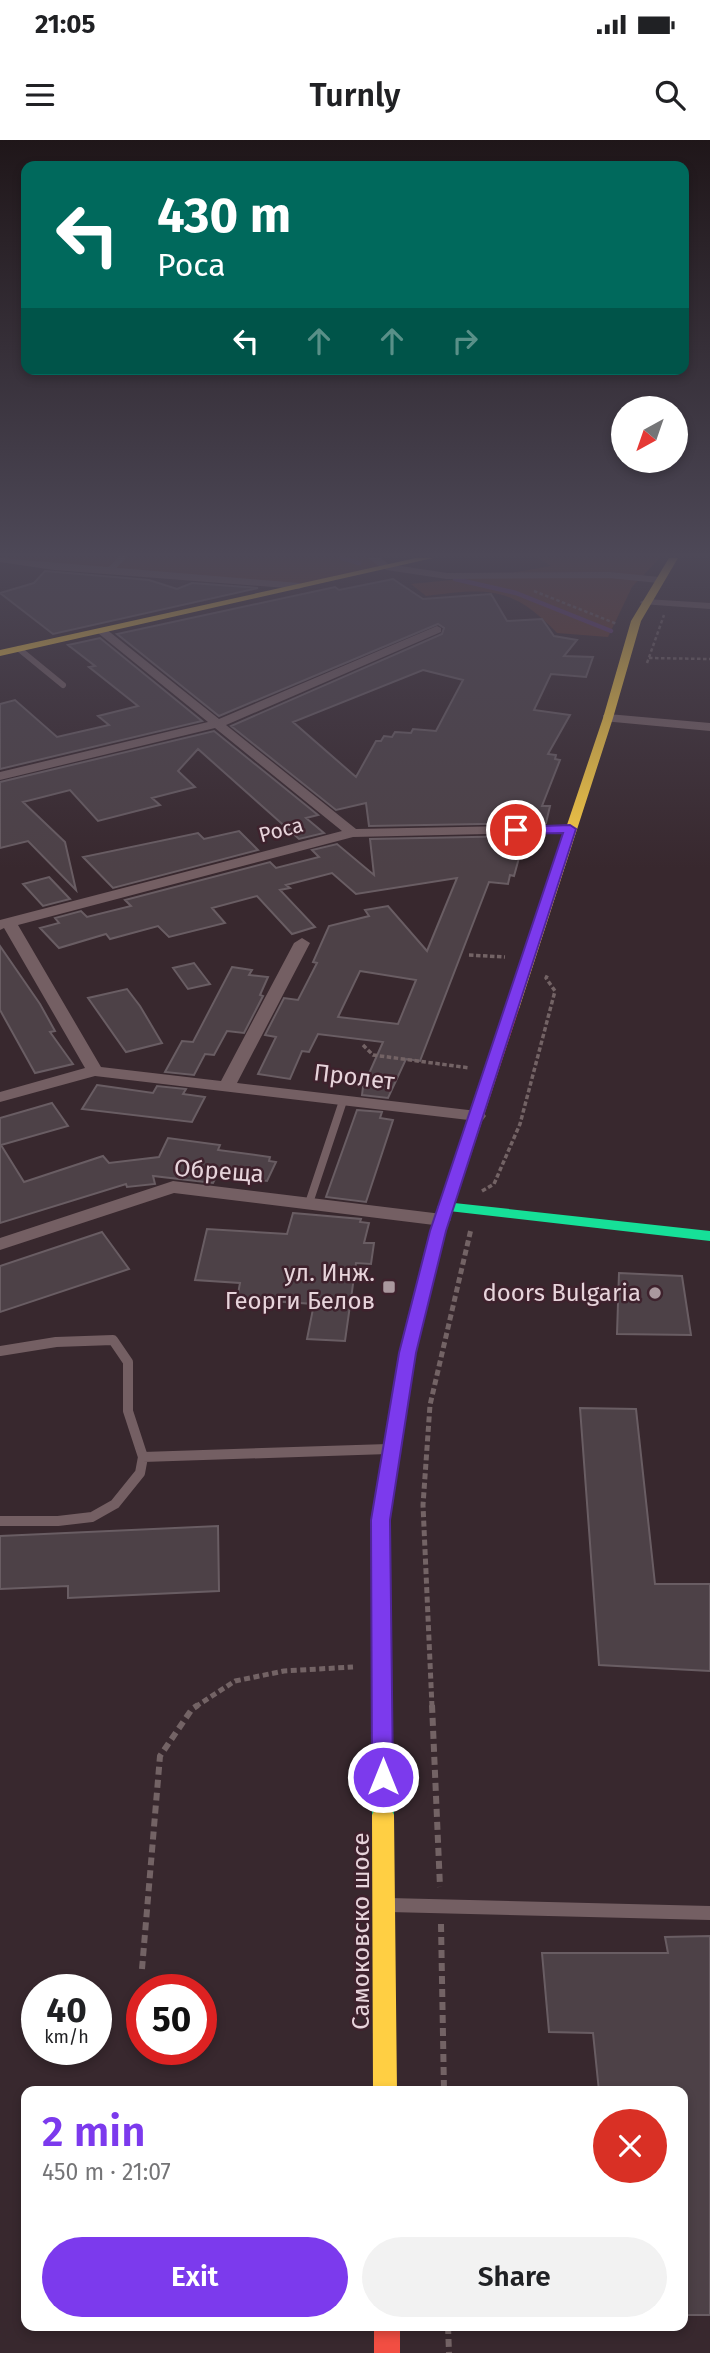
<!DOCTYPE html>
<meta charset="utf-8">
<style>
body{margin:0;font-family:"Fira Sans",sans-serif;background:#f2f2f2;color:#202124;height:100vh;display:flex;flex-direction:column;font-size:26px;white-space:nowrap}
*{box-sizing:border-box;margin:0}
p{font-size:23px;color:#757577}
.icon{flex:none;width:38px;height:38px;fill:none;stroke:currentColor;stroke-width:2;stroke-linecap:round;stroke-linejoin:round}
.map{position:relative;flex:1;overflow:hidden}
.sheet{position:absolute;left:21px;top:1946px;width:667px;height:245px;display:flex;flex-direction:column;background:#fff;border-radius:14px;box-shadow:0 4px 10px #0003}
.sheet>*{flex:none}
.guide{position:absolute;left:21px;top:21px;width:668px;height:214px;border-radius:14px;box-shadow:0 4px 10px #0003;background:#00695c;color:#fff;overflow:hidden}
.needle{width:46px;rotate:220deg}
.fabs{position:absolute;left:611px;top:256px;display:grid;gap:14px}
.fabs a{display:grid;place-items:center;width:77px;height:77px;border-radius:50%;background:#fff;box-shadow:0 4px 10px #0003;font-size:35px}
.speed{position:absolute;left:21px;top:1834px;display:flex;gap:14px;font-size:35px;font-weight:700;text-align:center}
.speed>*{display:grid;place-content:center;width:91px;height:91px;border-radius:50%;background:#fff;box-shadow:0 4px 10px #0003;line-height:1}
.speed small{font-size:18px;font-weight:400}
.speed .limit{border:10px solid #d22;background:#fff;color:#111}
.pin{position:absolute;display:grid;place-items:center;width:60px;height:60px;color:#fff;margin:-30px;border:4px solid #fff;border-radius:50%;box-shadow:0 2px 7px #0007}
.me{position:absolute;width:77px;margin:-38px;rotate:0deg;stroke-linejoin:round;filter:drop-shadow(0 0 5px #0008)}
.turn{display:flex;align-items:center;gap:24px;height:147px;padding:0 21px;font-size:32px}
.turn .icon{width:91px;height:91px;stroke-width:2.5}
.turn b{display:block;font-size:49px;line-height:60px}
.lanes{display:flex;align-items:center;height:66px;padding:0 21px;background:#0003;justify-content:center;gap:35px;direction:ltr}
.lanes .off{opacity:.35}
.round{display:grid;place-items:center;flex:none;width:74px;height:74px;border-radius:37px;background:#f2f2f2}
.head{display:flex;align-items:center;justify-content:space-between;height:119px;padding:0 21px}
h1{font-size:42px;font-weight:600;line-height:52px;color:#7c3aed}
.primary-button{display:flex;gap:14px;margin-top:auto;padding:14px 21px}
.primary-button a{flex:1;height:80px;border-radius:42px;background:#7c3aed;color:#fff;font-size:28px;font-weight:600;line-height:80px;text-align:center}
.primary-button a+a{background:#f2f2f2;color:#202124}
.status{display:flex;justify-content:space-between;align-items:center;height:49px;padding:0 35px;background:#fff;direction:ltr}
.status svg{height:19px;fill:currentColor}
header{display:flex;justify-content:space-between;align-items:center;height:91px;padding:0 21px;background:#fff;font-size:32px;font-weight:600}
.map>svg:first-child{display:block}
.green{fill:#66372b}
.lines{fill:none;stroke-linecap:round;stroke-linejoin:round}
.stream{stroke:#633779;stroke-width:4.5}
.building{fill:#4d4147;stroke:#695d63;stroke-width:2;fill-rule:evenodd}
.path-far3{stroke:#736365;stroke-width:2.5;stroke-dasharray:3.5 2.5;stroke-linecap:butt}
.path-far2{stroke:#736365;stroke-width:3.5;stroke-dasharray:4.5 2.5;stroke-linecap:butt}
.path-far1{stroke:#736365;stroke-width:5;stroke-dasharray:6 3.5;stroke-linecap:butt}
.path{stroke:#736365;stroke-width:6;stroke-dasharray:8 5;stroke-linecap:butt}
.lane-far3{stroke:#745f63;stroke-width:6}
.lane-far2{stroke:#745f63;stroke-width:8}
.lane-far1{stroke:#745f63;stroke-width:10}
.lane{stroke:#745f63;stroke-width:14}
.street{fill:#745f63;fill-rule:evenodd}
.fast{fill:#16e098;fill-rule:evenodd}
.slow{fill:#ffcf43;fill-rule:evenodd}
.jam{fill:#f24e42;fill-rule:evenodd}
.route{fill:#7c3aed;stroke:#51269a;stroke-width:2}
.poi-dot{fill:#aa989e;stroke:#3e222d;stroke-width:2.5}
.labels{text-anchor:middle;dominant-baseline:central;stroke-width:5;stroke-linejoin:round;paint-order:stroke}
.far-street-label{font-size:21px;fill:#e7d4db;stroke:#3e222d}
.street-label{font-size:24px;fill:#e7d4db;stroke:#3e222d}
.poi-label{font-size:24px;fill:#e7d4db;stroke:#3e222d;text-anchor:end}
</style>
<div class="status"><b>21:05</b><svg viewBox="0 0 49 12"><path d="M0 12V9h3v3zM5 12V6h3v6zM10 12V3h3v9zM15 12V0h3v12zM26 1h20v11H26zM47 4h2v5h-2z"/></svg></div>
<header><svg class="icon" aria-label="menu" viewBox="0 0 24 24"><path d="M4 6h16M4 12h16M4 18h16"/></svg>Turnly<svg class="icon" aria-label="search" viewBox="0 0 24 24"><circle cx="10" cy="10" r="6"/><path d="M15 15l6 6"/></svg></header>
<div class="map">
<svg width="710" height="2213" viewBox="0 0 710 2213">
<rect width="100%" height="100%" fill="#38282e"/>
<!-- green -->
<path class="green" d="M0 418H373L387 427 299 446Z
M538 418H660L632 447 608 497 557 493C512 446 488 448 426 456L411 444 500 435 551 426Z"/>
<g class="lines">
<!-- stream -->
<path class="stream" d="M342 418 359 423
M455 439 516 453 611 491"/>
</g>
<!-- building -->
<path class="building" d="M45 431 149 440 177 449 192 443 258 448 53 494 0 453 34 443Z
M393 439 423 459 491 454 507 481 542 479 554 496 577 500 564 516 593 517 586 537 551 534 534 570 570 575 548 614 556 615 555 619 560 620 542 666H550L546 683 369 686 366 663 336 670 231 586 442 494 444 488 438 484 219 576 117 494 335 447 339 450ZM423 530 463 540 436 591 413 589 411 593 395 592 392 597 384 596 381 601H376L356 637 293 582Z
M100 498 202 581 0 629V564L15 560 57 597 109 585 98 576 138 566 89 527 95 526 68 505Z
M214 591 318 675 306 678 324 693 299 699 198 609 178 631 195 647 152 658 160 665 98 681 70 650 23 662 65 702 76 750 28 701 0 708V642Z
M239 691 258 710 113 748 83 717 198 693 204 699Z
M525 696 514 736 510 735 508 744 489 742 420 921 406 919 388 958 362 955 363 947 383 902 318 894 309 912 302 911 290 939 258 934 276 897 265 895 284 858 298 860 317 823 313 822 329 786 369 776 365 770 388 766 427 811 457 738 356 754 332 733 286 745 290 748 280 750 315 787 292 794 257 756 212 768 225 783 169 797 158 786 110 799 106 794 59 808 40 788 59 783 55 778 81 771 87 777 131 766 125 760 270 722 276 728 319 717 312 710 337 704 374 735 370 699ZM360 831 416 840 398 884 338 877Z
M49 737 70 759 43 766 23 744Z
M0 806 40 864 55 891 50 892 73 924 35 933 0 870Z
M194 823 210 844 188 849 173 828Z
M232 827 252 830 249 835 268 837 260 855 263 856 244 893 227 891 214 915 205 914 194 935 165 932 182 901 193 902Z
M127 849 140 866 162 903 126 912 88 858Z
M97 945 153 953 157 946 186 949 183 954 205 957 192 982 82 969Z
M52 963 68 986 1 1005 24 1042 103 1016 109 1023 159 1017 168 998 220 1005 218 1010 270 1017 269 1021 276 1022 267 1041 217 1035 213 1043 153 1036 155 1044 127 1047 126 1044 0 1083V978Z
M357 970 382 972 380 978 393 980 366 1062 326 1057Z
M293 1073 361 1079 360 1082 369 1083 364 1103H374L371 1124 356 1123 345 1201 307 1199 314 1164 237 1159 240 1143 195 1140 207 1089 287 1094Z
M102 1092 129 1129 0 1172V1126Z
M619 1133 682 1136 691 1195 617 1194Z
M580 1268 636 1269 655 1444H710V1531L599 1525Z
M218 1386 219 1451 68 1458V1446L0 1449V1396Z
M710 1796V2175H682V1951H599L593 1893 549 1892 542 1813H668L665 1797Z"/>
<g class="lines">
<!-- path-far3 -->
<path class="path-far3" d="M534 451 617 484
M649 518 710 519
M647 523 664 475"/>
<!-- path-far2 -->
<path class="path-far2" d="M469 815 505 817
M363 905 373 915 470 928
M482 1051 494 1044 520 984 555 851 546 838 548 834"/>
<!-- path-far1 -->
<path class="path-far1" d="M195 1567 235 1541 284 1531 353 1527
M432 1567 423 1365 430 1265 471 1089"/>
<!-- path -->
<path class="path" d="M432 1565 440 1747
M441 1784 444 1951
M142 1829 160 1616 192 1569 198 1565
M448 2186 449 2213"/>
<!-- lane-far3 -->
<path class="lane-far3" d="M387 427 447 436 609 435 659 440
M109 431 122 418
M19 509 63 545"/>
<!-- lane-far2 -->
<path class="lane-far2" d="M309 1063 343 961"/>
<!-- lane-far1 -->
<path class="lane-far1" d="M0 1211 56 1202 113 1200 128 1222V1271L143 1317 140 1333 115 1364 92 1377 58 1381H0
M143 1317 388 1309"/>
<!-- lane -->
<path class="lane" d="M389 1765 710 1773"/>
<!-- street -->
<path class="street" d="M0 418 299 443 305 446 299 449 54 430 0 422Z
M368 418H381L392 427 383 429Z
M646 459 710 463V469L642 464 640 462Z
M437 486 441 488V492L226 585 356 689 570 685 577 689 575 692 353 697 18 785 101 927 221 941 294 803 302 798 310 803 237 943 477 971 483 972 486 976 483 980 477 981 95 936 0 962V952L85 928 4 788 0 790V780L342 691 215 588 0 640V632L208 582 98 493V489H106L219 579Z
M608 574 710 583V591L603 581V575Z
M173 1041 442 1074 451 1080 442 1086 174 1053 0 1110V1098Z"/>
<!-- fast -->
<path class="fast" d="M445 1062 710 1091V1101L440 1070 437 1067 440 1064Z
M380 1400 387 1402 389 1407 394 1675 391 1681 383 1684 375 1681 372 1675 371 1407 373 1402Z"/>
<!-- slow -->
<path class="slow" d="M416 418H433L0 516V510Z
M669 418H678L641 481 613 578 519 869 512 873 507 872 505 869 603 578 631 481Z
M383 1666 391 1669 394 1675 397 1951H373L372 1675 375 1669Z"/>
<!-- jam -->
<path class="jam" d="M512 865 519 869 446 1091 416 1213 389 1380V1407L387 1412 380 1414 373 1412 371 1407V1380L400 1213 430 1091 505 869Z
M374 2186H400V2213H374Z"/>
</g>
<!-- sky -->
<linearGradient id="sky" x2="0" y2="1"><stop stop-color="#1f1619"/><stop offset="0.57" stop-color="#4d4857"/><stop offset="1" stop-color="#4d4857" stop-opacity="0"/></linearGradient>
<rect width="710" height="728" fill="url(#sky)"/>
<!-- route -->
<path class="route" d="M570 685 576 689 446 1091 416 1213 390 1380 393 1637 390 1644 383 1646 375 1644 372 1637 371 1380 399 1213 430 1091 563 693 516 694 510 690 516 687Z"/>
<!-- markers -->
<g class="poi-dot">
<rect x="382" y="1140" width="14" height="14" rx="3.5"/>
<circle cx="655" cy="1153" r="7"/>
</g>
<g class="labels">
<!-- far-street labels -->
<g class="far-street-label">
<text transform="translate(281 690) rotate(-15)">Роса</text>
</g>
<!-- street labels -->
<g class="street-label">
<text transform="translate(354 937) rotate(7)">Пролет</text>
<text transform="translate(219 1031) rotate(4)">Обреща</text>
<text transform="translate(361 1791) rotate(-90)">Самоковско шосе</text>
</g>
<!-- poi labels -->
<g class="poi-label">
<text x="375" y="1133">ул. Инж.<tspan x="375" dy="28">Георги Белов</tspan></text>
<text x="641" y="1153">doors Bulgaria</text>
</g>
</g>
</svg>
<div class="fabs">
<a><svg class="needle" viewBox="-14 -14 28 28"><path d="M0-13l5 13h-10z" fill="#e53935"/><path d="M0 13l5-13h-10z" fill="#757577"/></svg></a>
</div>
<div class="speed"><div>40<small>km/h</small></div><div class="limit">50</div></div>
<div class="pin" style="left:516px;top:690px;background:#d93025"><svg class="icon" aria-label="arrive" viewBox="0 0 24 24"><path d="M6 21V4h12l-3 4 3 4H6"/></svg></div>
<svg class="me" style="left:383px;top:1637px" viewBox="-20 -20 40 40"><circle r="17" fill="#7c3aed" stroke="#fff" stroke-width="3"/><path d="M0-11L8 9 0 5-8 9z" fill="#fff"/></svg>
<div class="guide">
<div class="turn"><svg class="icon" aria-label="left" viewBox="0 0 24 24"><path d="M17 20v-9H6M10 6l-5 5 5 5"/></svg><div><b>430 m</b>Роса</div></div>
<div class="lanes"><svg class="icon" aria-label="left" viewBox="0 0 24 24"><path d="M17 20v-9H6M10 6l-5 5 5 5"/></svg><svg class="icon off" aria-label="ahead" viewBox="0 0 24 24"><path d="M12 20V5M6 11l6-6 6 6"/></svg><svg class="icon off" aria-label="ahead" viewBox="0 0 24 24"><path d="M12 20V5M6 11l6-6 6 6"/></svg><svg class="icon off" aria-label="right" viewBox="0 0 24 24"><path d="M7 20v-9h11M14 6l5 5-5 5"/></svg></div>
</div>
<section class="sheet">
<div class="head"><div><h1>2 min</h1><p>450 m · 21:07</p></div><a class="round" style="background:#d93025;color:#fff"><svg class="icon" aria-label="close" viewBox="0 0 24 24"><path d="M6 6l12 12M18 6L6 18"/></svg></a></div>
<div class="primary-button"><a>Exit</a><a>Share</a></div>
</section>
</div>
